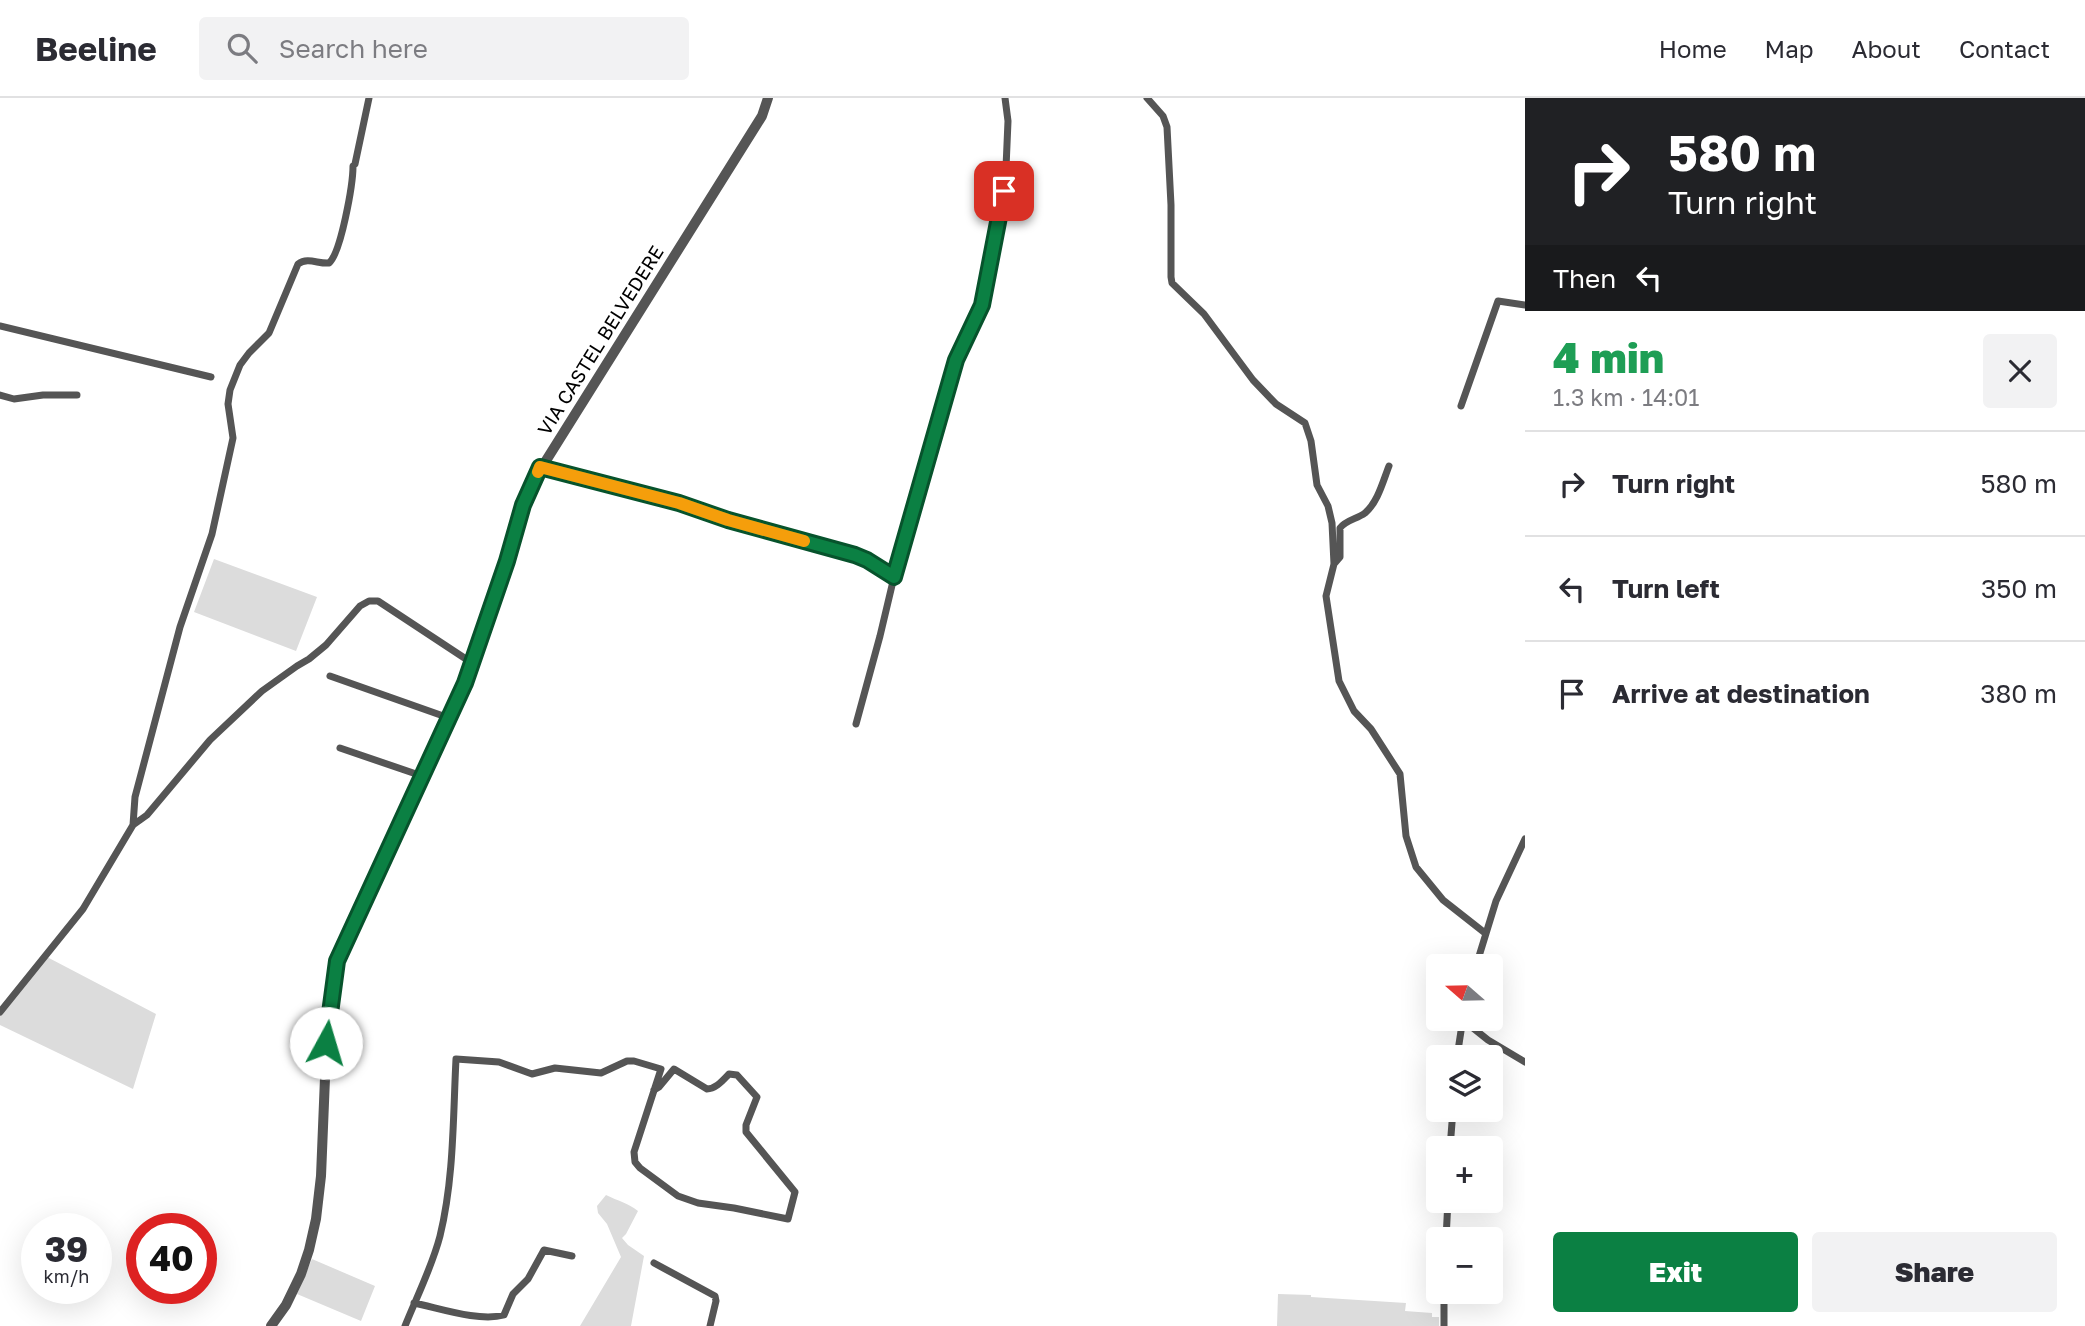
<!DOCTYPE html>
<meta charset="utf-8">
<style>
body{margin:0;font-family:"Golos Text",sans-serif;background:#f2f2f3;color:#2b2b33;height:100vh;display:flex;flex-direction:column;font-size:26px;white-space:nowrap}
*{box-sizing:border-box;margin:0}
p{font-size:23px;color:#7c7c81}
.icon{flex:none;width:38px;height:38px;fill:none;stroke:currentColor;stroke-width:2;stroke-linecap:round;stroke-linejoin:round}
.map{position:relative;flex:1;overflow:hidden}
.drawer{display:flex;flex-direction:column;background:#fff;width:560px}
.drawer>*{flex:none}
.top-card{background:#202124;color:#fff;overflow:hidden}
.needle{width:46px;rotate:290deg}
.controls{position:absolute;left:1426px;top:856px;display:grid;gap:14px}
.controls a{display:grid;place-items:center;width:77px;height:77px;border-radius:7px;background:#fff;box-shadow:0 7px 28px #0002;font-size:35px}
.speed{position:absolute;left:21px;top:1115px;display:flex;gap:14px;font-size:35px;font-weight:700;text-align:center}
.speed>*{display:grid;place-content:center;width:91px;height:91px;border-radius:50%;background:#fff;box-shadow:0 7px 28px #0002;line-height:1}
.speed small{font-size:18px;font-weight:400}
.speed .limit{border:10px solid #d22;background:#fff;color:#111}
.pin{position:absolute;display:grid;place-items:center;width:60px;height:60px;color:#fff;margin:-30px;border-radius:14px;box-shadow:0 4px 10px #0006}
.me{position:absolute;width:77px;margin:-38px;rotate:6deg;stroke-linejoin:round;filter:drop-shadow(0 0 5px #0008)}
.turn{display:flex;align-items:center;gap:24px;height:147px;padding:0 28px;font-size:32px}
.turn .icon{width:91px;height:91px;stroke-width:2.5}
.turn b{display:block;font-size:49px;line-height:60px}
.then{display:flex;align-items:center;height:66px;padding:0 28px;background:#0003;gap:14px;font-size:26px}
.round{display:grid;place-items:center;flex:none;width:74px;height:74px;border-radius:7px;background:#f2f2f3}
.summary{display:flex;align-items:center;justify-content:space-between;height:119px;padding:0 28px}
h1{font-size:42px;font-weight:800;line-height:52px;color:#1e9e55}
.action{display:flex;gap:14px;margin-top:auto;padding:14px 28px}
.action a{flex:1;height:80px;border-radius:7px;background:#0b8043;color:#fff;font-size:28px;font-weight:800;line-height:80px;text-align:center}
.action a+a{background:#f2f2f3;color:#2b2b33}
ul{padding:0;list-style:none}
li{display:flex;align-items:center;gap:21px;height:105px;padding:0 28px;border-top:2px solid #e1e1e2}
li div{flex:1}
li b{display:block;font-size:26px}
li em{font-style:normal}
header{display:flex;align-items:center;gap:42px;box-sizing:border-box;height:98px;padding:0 35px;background:#fff;border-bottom:2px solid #e1e1e2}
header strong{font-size:33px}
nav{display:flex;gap:38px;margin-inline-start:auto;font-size:24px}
.search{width:490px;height:63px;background:#f2f2f3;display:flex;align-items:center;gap:18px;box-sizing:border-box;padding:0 24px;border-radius:7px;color:#7c7c81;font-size:26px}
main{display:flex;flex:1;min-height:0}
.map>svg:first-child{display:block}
.green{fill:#dcdcdc}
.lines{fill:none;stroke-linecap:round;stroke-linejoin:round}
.minor{stroke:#555;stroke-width:7}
.tertiary{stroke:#555;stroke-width:10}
.route-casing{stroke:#07532c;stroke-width:18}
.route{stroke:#0b8043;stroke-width:12}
.slow{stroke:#f59e0b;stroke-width:12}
.labels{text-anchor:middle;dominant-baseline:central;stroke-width:5;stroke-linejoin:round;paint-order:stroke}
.street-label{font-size:19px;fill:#000;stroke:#fff}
</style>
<header>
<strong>Beeline</strong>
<div class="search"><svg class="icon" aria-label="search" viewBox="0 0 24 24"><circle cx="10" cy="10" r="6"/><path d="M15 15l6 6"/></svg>Search here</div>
<nav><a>Home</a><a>Map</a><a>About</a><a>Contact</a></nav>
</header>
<main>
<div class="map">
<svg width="1525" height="1228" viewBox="0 0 1525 1228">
<rect width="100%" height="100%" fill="#fff"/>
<!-- green -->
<path class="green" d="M214 461 317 499 296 553 194 514Z
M47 859 156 916 133 991 0 927V916Z
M606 1097C618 1103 628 1105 638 1113L626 1136 622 1140 628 1147 644 1158 631 1228H580L621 1159 607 1126 598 1115 597 1108Z
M312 1161 375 1188 361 1223 297 1196Z
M1278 1196 1311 1197V1199L1406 1205 1405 1213 1432 1215V1219H1439V1228H1277Z"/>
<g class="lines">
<!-- minor -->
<path class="minor" d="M1147 0 1163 18 1167 29 1171 107V179L1172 185 1204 216 1253 282 1276 306 1305 325 1311 343 1317 387 1328 408 1332 425 1334 466 1326 498 1339 583 1354 613 1371 631 1400 676 1406 738 1416 769 1443 802 1485 835
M0 228 211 279
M0 297 14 301 43 297H77
M1461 308 1498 203 1525 207
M540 369 679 405 728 422 855 457 894 479
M1334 466 1340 459V430C1346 422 1357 421 1365 415 1378 404 1383 383 1389 368
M330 578 449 620
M856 626 880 538 894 479 956 262 982 207 1005 93 1008 23 1005 0
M340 650 422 678
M133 727 135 699 180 529 212 436 233 340 228 306 230 292 240 267 249 255 269 235 298 166C308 159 318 166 329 165 341 155 353 86 353 68L355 66 369 0
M1476 868 1496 803 1525 741
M0 914 83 811 133 727 147 717 210 642 262 593 297 568 309 561 326 547 360 508 369 503H378L472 565
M1463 922 1488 942 1525 964
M1457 959 1463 920
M1450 1050 1453 1012
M1446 1141 1448 1102
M654 1165 715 1198 716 1203 710 1228
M1444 1194V1228
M414 1205C439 1210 479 1224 504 1217L513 1196 528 1181 544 1152 572 1158
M405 1228C417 1198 432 1169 440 1138 454 1081 453 1019 456 961L499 964 532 976 555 970 601 975 627 963H634L661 971 634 1054 635 1064 640 1070 678 1098 698 1105 734 1110 788 1121 795 1094 746 1034V1027L757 999 737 977 729 976C723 982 716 991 707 991L674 971 659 989 654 992"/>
<!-- tertiary -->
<path class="tertiary" d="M271 1228 286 1207 301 1176 309 1152 316 1121 321 1078 327 931 336 863 465 585 532 385 762 18 768 0"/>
</g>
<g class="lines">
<defs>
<path id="route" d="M326 945 337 863 465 585 507 463 523 407 540 369 679 405 728 422 855 457 867 462 894 479 956 262 982 207 1004 93"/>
</defs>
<!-- route casing -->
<use href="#route" class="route-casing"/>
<!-- route -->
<use href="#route" class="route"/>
<!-- slow -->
<path class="slow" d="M538 374 540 369 679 405 728 422 804 443"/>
</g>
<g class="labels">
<!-- street labels -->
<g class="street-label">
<text transform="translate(600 242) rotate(-58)">VIA CASTEL BELVEDERE</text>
</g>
</g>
</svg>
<div class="controls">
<a><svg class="needle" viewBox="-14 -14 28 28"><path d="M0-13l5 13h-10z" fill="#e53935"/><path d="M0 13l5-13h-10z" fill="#7c7c81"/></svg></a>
<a><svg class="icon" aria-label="layers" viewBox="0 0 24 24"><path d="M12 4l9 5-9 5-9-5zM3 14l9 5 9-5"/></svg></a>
<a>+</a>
<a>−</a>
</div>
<div class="speed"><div>39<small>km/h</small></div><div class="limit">40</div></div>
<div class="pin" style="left:1004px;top:93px;background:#d93025"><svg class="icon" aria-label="arrive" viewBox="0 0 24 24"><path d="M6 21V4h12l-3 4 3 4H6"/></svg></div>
<svg class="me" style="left:326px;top:945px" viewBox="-20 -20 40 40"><circle r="19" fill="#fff"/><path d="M0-13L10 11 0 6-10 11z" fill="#0b8043"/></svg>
</div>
<section class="drawer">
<div class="top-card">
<div class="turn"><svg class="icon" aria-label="right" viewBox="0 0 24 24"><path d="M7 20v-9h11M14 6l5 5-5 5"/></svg><div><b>580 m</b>Turn right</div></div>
<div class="then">Then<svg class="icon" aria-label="left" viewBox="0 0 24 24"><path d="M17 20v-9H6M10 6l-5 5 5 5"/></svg></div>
</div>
<div class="summary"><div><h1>4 min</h1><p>1.3 km · 14:01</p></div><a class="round"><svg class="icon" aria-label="close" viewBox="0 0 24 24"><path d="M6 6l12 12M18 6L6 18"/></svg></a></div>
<ul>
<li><svg class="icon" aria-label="right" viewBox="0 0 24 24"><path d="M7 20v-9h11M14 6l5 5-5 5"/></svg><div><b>Turn right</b></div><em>580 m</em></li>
<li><svg class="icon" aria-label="left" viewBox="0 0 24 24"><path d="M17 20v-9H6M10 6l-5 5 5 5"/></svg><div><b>Turn left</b></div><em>350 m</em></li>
<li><svg class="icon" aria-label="arrive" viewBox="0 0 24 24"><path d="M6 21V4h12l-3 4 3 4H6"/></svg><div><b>Arrive at destination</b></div><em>380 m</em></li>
</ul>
<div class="action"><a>Exit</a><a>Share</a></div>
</section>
</main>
